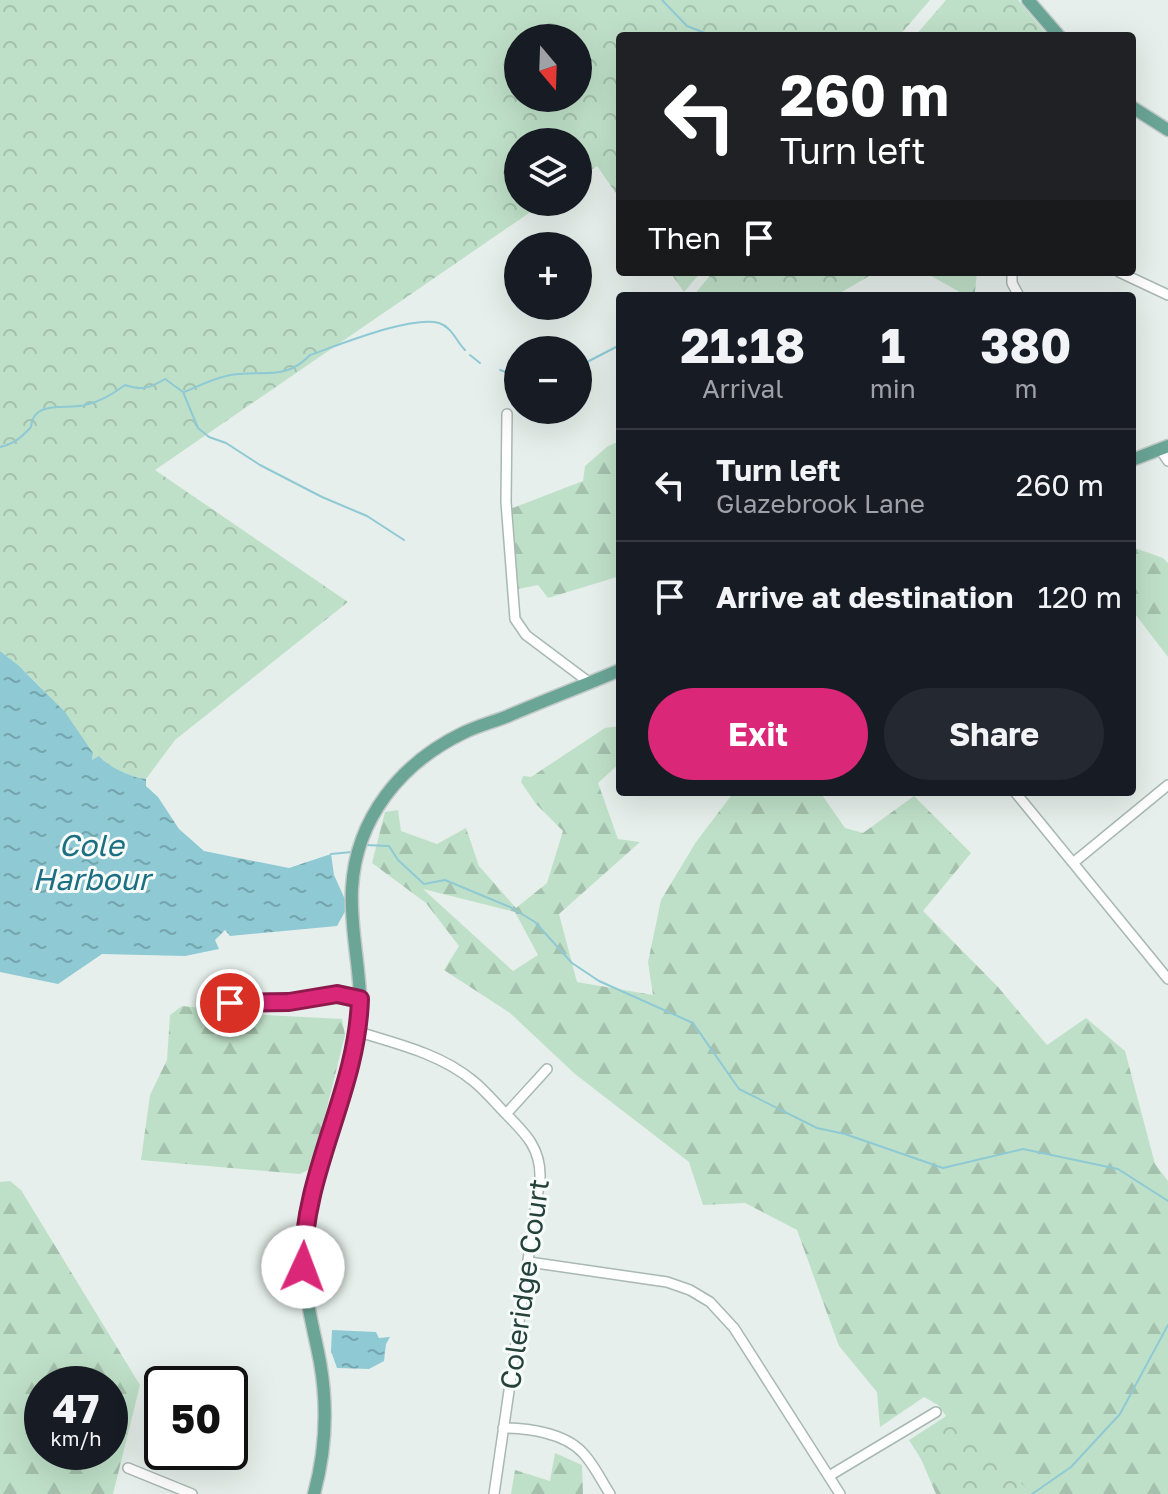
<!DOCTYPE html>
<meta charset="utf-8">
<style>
body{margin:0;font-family:"Golos Text",sans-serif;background:#242831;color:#f1f3f6;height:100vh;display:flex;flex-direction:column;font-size:30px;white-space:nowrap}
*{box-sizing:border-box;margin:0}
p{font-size:26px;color:#9ea1a6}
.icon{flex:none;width:44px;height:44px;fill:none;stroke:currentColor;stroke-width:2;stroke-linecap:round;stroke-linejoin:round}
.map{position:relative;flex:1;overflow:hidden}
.side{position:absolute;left:616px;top:292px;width:520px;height:504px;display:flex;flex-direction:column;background:#171b24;border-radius:8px;box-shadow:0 8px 32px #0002}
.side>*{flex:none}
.banner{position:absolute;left:616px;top:32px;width:520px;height:244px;border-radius:8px;box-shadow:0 8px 32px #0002;background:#202124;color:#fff;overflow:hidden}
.needle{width:52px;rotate:161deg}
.fabs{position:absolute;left:504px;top:24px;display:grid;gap:16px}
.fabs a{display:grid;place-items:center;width:88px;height:88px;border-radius:50%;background:#171b24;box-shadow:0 8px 32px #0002;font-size:40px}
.speed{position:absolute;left:24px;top:1366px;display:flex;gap:16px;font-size:40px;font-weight:700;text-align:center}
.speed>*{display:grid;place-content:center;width:104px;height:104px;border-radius:50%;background:#171b24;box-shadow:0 8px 32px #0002;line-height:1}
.speed small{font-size:20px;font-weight:400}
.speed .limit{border:4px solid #111;border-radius:12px;background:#fff;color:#111}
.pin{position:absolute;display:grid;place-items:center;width:68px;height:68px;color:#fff;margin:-34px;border:4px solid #fff;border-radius:50%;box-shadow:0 2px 8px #0007}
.me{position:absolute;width:88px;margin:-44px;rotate:2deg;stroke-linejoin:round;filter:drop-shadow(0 0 6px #0008)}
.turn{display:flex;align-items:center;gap:28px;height:168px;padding:0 32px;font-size:36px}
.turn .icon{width:104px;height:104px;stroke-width:2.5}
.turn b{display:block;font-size:56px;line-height:68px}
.then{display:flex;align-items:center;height:76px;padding:0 32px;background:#0003;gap:16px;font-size:30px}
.eta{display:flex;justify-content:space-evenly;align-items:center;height:136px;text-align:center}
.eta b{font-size:48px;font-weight:700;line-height:56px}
.button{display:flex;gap:16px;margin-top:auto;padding:16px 32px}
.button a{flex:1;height:92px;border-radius:48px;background:#db2777;color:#fff;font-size:32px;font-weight:700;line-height:92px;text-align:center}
.button a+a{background:#242831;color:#f1f3f6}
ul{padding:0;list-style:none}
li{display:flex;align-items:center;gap:24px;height:112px;padding:0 32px;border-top:2px solid #363941}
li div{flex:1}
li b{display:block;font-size:30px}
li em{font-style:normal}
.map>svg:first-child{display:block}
.forest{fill:url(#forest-firs);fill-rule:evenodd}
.park{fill:url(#park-crowns);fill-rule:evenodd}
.water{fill:url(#water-ripples)}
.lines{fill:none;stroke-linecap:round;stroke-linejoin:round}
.stream{stroke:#8ec9d4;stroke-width:2}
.minor-casing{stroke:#a8b8b2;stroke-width:12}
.major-casing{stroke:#c2cac8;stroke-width:15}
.minor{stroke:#fff;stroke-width:9}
.major{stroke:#6aa596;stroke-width:12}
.route-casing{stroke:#8e194d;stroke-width:20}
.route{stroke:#db2777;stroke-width:14}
.labels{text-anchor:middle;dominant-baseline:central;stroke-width:6;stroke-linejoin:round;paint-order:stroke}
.street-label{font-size:28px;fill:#24423a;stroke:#f7fbf9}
.water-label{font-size:30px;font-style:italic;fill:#1c6f80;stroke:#f7fbf9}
</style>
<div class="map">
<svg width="1168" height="1494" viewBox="0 0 1168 1494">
<defs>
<pattern id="forest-firs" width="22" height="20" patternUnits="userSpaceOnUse" patternTransform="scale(2)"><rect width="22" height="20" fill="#bfe0c8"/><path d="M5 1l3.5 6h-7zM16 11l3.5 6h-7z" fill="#a4c1ad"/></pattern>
<pattern id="park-crowns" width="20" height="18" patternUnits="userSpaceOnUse" patternTransform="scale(2)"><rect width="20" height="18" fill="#bfe0c8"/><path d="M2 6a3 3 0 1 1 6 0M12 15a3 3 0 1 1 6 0" fill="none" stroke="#a4c1ad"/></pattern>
<pattern id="water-ripples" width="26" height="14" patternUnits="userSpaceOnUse" patternTransform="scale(2)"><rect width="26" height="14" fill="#8ec9d4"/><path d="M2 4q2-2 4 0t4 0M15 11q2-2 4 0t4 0" fill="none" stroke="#74a5ad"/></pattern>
</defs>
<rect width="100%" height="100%" fill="#e6efeb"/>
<!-- forest -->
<path class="forest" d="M924 272H977L975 292 965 295Z
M620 441V576L548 598 538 585 518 589 510 509 583 481 585 466 608 446Z
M1132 547 1163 558 1168 563V657L1132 610Z
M620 726V763L598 783 618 839 640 842 559 914 577 982 653 995 648 962 661 900 696 842 734 792H820L845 828 863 833 914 796 971 853 923 911 998 987 1047 1045 1086 1018 1125 1051 1155 1164 1168 1181V1494H936L915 1445 946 1416 938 1405 924 1397 880 1427 877 1392 839 1346 797 1230 745 1203 703 1205 689 1162 575 1074 510 1013 444 970 459 946 426 903 372 863 385 812 398 810 401 831 437 844 466 828 479 866 516 908 547 883 563 831 536 804 521 782 523 776 531 777 605 728ZM423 889 515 912 538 955 513 971Z
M182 1006 265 1015 342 1019 345 1035 312 1168 300 1174 141 1160 150 1095 167 1060 170 1015Z
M10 1181 21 1190 140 1385 113 1494H0V1182ZM110 1384V1452H42V1384Z
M555 1453 582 1465 583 1494H511L515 1470 550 1481Z"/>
<!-- park -->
<path class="park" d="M0 0H930L899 36H620V199L597 166 578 179V142H518V202H545L155 470 348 602 175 740 146 779C131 777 110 768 100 757L92 760 93 753C64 713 40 681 0 651ZM518 38H578V98H518Z
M946 0H1018L1048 36H915Z
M670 272H701L684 292Z
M713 272H876L835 296H693Z
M951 1413 1032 1494H943L909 1440Z"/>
<!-- water -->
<path class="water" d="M0 651 18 665 65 712 93 753 92 760 99 756C110 768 131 777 146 779V786L158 797 179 829 204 851 289 868 331 854 334 875 348 906 337 926 230 936 225 930 215 940 219 949 185 956 102 954 58 984 0 972Z
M332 1330 376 1332 379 1338 390 1337 386 1344 384 1361 369 1369 337 1368 331 1351Z"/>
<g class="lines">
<!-- stream -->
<path class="stream" d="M662 0 687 26 713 36
M470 355 480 363
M500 370 512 374
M578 371 589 361 618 346
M184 392C197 387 212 379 226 376 258 368 284 383 310 355 339 345 412 315 439 323 452 327 456 341 465 350
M0 447C14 444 22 437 31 427 33 399 67 410 85 405 100 402 113 394 125 385 142 391 150 388 165 379L183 392 198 428 209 437 226 443 260 465 322 497 367 516 404 540
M365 845 389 846 398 860 424 884 445 880 510 907 535 922 572 963 599 981 693 1023 739 1089 817 1128 845 1134 943 1168 1023 1149 1118 1169 1168 1201
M331 854 352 852
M1032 1494 1071 1467 1120 1414 1168 1325"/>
<defs>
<path id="minor" d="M1012 272V283L1019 296
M1119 272 1168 295
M507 414 506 502 515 619 526 635 590 683
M1160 449 1168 461
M1015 792 1168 979
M1073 863 1168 785
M230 1003 289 1002 337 994 360 999
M359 1032C398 1044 440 1054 472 1080 485 1090 496 1104 507 1115 526 1134 541 1149 540 1178L494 1494
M506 1114 547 1069
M529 1262 667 1282 690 1290 710 1302 734 1328 840 1494
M503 1428C528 1428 564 1433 582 1452 593 1463 601 1480 610 1494
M128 1468 192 1494
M829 1476 936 1412"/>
<path id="major" d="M1028 0 1059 36
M1132 107 1168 130
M1132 460 1168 446
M314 1494C326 1450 328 1407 320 1362 314 1330 305 1299 303 1267 297 1184 346 1112 358 1033 366 985 349 936 352 888 356 818 401 763 463 733 477 726 493 722 508 716 545 700 583 686 620 670"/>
</defs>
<!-- minor casing -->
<use href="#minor" class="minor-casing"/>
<!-- major casing -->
<use href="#major" class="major-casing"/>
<!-- minor -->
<use href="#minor" class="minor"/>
<!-- major -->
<use href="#major" class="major"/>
</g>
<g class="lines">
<defs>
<path id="route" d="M230 1003 289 1002 337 994 360 999C357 1093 303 1170 303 1267"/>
</defs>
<!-- route casing -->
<use href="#route" class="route-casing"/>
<!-- route -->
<use href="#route" class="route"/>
</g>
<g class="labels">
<!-- street labels -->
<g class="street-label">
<text transform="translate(524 1284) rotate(-82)">Coleridge Court</text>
</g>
<!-- water labels -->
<g class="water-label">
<text x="91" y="845">Cole<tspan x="91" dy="34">Harbour</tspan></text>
</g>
</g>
</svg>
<div class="fabs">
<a><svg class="needle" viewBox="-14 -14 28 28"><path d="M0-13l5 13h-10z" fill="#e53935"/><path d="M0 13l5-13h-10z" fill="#9ea1a6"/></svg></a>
<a><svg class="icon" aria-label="layers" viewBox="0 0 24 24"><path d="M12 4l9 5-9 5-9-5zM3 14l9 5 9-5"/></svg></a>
<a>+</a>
<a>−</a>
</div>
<div class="speed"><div>47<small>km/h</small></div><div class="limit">50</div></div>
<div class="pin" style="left:230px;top:1003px;background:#d93025"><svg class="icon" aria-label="arrive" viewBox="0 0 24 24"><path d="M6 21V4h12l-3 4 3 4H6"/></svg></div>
<svg class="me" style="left:303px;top:1267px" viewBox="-20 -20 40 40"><circle r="19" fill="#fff"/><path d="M0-13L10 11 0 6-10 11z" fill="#db2777"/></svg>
<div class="banner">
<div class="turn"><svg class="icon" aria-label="left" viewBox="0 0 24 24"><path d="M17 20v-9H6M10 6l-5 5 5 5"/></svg><div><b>260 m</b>Turn left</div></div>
<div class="then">Then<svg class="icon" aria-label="arrive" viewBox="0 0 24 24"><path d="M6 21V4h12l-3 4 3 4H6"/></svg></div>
</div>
<section class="side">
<div class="eta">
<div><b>21:18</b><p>Arrival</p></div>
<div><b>1</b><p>min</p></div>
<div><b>380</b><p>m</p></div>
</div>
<ul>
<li><svg class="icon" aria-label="left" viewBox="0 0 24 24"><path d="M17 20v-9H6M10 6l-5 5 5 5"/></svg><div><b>Turn left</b><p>Glazebrook Lane</p></div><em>260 m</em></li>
<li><svg class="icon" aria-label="arrive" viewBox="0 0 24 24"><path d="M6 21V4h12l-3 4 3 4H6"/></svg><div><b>Arrive at destination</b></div><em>120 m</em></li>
</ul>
<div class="button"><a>Exit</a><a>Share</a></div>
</section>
</div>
